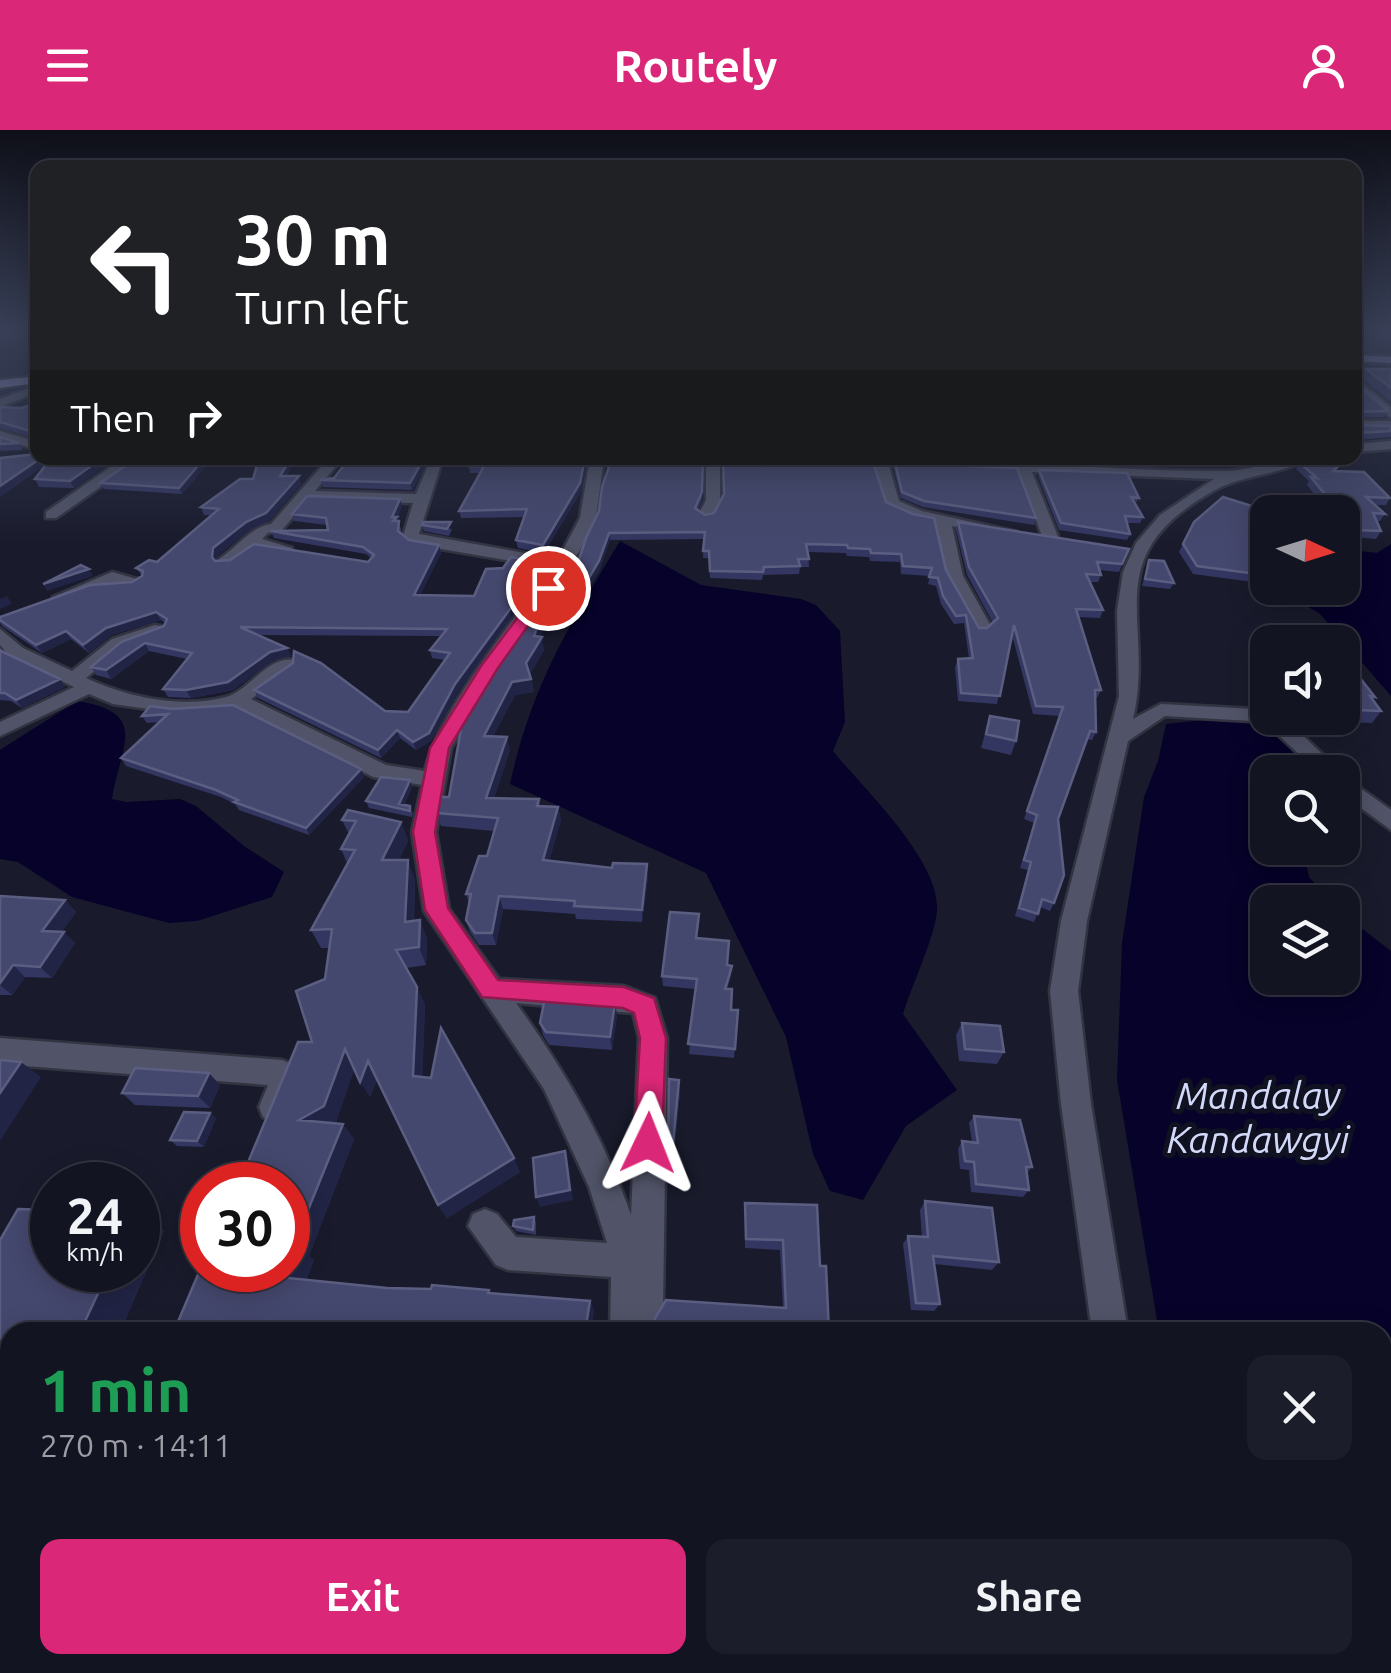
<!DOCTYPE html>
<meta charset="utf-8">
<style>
body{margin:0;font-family:Ubuntu,sans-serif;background:#1c1d2a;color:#f1f3f6;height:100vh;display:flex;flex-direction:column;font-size:38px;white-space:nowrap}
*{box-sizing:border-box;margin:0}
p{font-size:32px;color:#9d9ea5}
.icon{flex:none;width:55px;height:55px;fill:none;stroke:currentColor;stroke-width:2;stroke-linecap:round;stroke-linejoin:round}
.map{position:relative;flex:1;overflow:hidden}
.sheet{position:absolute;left:0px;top:1192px;width:1392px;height:352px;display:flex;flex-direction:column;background:#131421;border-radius:30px 30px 0 0;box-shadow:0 5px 25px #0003,0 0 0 2px #32333f}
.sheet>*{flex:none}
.guide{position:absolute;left:30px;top:30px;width:1332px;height:305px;border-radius:20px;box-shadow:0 5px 25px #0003,0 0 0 2px #32333f;background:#202124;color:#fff;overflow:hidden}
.needle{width:65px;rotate:94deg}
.controls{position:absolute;left:1250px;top:365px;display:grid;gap:20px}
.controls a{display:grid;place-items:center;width:110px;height:110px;border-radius:20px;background:#131421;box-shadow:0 5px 25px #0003,0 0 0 2px #32333f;font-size:50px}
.speed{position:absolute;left:30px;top:1032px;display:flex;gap:20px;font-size:50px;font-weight:700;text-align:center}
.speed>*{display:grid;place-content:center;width:130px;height:130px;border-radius:50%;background:#131421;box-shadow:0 5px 25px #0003,0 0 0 2px #32333f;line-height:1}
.speed small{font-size:25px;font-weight:400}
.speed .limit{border:15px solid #d22;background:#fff;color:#111}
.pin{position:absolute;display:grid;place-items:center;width:85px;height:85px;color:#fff;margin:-42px;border:5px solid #fff;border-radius:50%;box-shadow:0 2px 10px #0007}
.me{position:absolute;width:110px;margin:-55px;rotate:2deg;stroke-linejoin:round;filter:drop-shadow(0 0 8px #0008)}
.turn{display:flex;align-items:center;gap:35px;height:210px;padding:0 40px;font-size:45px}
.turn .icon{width:130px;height:130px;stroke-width:2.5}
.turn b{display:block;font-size:70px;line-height:85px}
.then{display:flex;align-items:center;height:95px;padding:0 40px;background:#0003;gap:20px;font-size:38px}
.round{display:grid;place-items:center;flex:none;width:105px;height:105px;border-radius:20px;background:#1c1d2a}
.headline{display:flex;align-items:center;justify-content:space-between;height:170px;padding:0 40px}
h1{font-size:60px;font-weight:700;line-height:75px;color:#1e9e55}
.primary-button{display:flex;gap:20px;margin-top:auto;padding:20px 40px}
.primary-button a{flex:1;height:115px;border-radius:20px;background:#db2777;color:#fff;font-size:40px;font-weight:700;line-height:115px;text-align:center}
.primary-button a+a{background:#1c1d2a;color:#f1f3f6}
header{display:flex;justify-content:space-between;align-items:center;height:130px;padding:0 40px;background:#db2777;color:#fff;font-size:45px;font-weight:700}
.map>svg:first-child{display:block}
.water{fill:#060229}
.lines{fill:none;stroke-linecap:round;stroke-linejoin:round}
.minor-casing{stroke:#333442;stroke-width:5}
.major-casing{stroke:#333442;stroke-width:5}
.minor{fill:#515468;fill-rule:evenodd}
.major{fill:#858cbc;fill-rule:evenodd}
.wall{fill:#333660}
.shaded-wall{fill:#212445}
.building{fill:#45486e;stroke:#5b5e81;stroke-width:2.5}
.route{fill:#db2777;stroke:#8e194d;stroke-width:2.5}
.labels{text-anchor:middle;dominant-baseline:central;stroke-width:10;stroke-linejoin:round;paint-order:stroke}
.near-water-label{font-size:38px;font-style:italic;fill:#d3d9f8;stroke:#101222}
</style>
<header><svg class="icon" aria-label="menu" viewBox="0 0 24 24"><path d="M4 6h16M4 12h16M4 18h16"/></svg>Routely<svg class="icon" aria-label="person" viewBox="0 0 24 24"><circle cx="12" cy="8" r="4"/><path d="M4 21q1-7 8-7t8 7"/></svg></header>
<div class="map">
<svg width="1391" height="1543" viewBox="0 0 1391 1543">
<rect width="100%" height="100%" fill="#191b2c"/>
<!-- water -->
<path class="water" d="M620 411 701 455 801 469 816 475 840 501 845 592 833 621C863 658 941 731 937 781 935 807 911 857 903 884L957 960 906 996 863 1070 830 1061 813 1024 786 907 706 743 510 654C531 557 569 495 620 411Z
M1391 414V566L1320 484 1277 458H1342L1343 419 1377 423Z
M77 571C151 583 120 615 112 669L126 672 180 669 196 676 244 716 284 742 272 767 197 791 169 793 72 767 18 732 0 729V620Z
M1233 587 1267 592 1297 618 1293 642H1268V718H1303L1309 747 1332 772H1268V848H1342L1343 784 1391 821V1543H1264L1260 1535H1382V1202H1159L1117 950 1122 813 1144 667 1158 631 1166 594Z"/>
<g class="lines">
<defs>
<path id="minor" d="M1355 248 1391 277V288L1355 257Z
M38 255V262L0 277V269Z
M1355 291H1391V299H1355Z
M0 301 38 312V320L0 309Z
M1391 311V319L1355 322V314Z
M71 328H242L235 332 133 334 56 388H46V382L116 333 77 332Z
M329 328H343L315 361 416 364 431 328H443L419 404 558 429 580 388 590 328H604L596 388 579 422 499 537 451 618 436 702 449 779 499 849 624 856 655 868 667 908 663 1178 658 1191 647 1195 646 1202H610L611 1147 508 1140 496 1135 468 1096 473 1084 485 1079 497 1084 516 1107 607 1113 589 1057 544 959 424 781 412 702 422 655 373 647 238 578 176 583 113 574 89 564 0 606V592L74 557 9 526 0 515V499L23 518 72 541 112 509 155 495 161 496V504L124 517 86 548C127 567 181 579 226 567 249 561 268 525 294 530V538L251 569 386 635 425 641C437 583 515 488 552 438L412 414 403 406 413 373 308 370 281 401 268 403 262 409 292 418V424L257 418 231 435H219V429C237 417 252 396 271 394ZM516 873 633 883 639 908 631 1085C604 1008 564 939 516 873Z
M706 328H720V370L712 387 707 389 699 384 706 370Z
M768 328C921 318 1073 342 1226 341 1254 341 1280 326 1309 328 1282 345 1244 344 1215 360 1094 427 1156 490 1133 589L1161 574 1254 579 1268 583V588L1288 591 1341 642H1318L1274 601 1251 591 1165 586 1128 611 1087 791 1078 861 1091 974 1128 1202H1092L1061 974 1050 861 1061 791 1119 566 1117 481 1123 442 1136 413 1160 385 1214 349 1032 342 1059 409 1051 414 1043 409 1018 341 889 336 899 371 922 381 1017 402 1009 407 952 396 963 446 992 498 983 503 977 502 947 446 936 393 887 377 875 336 775 332Z
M112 442 144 451 136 456 114 452 62 472 53 467Z
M1342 645 1391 680V700L1342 664Z
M0 908 282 930 292 934 300 950 285 987 274 991 263 987 259 977 268 955 0 934Z
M0 1276 10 1277V1315L0 1314Z
M10 1532V1535H53L50 1543H6Z
M329 1535H373L371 1543H327Z
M1151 1535H1195L1197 1543H1153Z"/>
<path id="major" d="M1355 225 1391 227V233L1355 231Z
M38 246V253L0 258V250Z"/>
</defs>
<!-- minor casing -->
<use href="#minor" class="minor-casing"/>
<!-- major casing -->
<use href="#major" class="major-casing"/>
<!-- minor -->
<use href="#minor" class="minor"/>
<!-- major -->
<use href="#major" class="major"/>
</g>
<!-- wall -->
<path class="wall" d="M1366 239H1391V272L1361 248Z
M1355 241 1356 253 1388 281 1384 287 1356 288V295L1391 296V307L1357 310 1355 318Z
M38 273V309L0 298V277L21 278Z
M0 307 19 313 23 320 0 321Z
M0 328 101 329 105 336 74 358 39 357 35 349 47 333 0 367Z
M259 328H297L286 346 301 354 269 391 249 400 217 426 216 431 368 432 371 428 366 424 274 408 271 401 328 400 327 395 294 391 292 384 402 376 397 388 401 399V403L409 410 439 415 441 423 420 465 474 466 503 438 533 431 534 439 525 468 458 562 431 611 416 620 400 608 381 628 258 568 254 560 385 581 408 582 445 530 432 528 430 520 441 506 258 505 287 518 291 526 274 530 233 560 191 568 168 567 163 559 187 529 149 521 111 549 96 545 91 537 164 496 165 493 161 490 111 505 89 523 71 509 42 523 2 496 0 493V487L132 452 142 446 136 438 157 432 211 385H204L201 377 253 349Z
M429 328 412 360 323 357 320 350 334 348 345 334Z
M444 328H587L581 361 544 423 518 418 516 410 524 387 461 388 459 381 480 343H470L469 336 471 333 446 332Z
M703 328 702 369 698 379 705 385 886 372 946 440 979 498H987L993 493 967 445 956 400 958 392 1129 419 1119 442 1100 440 1101 445 1098 452H1090L1103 480 1100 488 1078 487 1101 560 1097 568H1095L1096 602 1092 610 1087 609 1058 689 1054 773 1050 781 1040 777 1034 792 1015 786 1028 740 1020 738 1034 693 1024 689 1060 586 1033 584 1012 505 997 574 958 571 955 537 958 529 969 528 964 493 954 494 941 474 936 456 928 454 930 446 901 444 900 432 870 431 869 427 847 426 846 423 808 422 809 437H800L799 444 763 445 762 450 710 448 709 428H703L704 409 610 410 600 439 574 483 566 479 565 472 599 381Z
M985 328H1134L1132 333 1127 335Z
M1185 328H1221L1222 330 1219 337H1191Z
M1348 328 1336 341 1390 368 1386 375H1375L1385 384 1380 391H1376L1381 401 1376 409 1350 407 1342 399V382H1328L1307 355 1309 351 1296 339 1299 332Z
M895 333 1036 388 1034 395 923 377 901 368 894 340Z
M206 336 182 364 104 359 100 353Z
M1039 340 1139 368 1135 374 1143 387 1140 393H1127L1130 404 1127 410 1059 400 1038 346Z
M1194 392 1255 436 1257 444 1253 452 1193 444 1179 422Z
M422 395 452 399 449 406 424 401Z
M1149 430 1174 453 1170 459 1142 456Z
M1285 495 1333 512H1268V527L1259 513 1266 501 1281 502Z
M544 496 540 507 544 520 530 544 534 562 515 565 493 606 510 620 494 668 539 669 540 676 558 677 561 690 549 731 648 747 642 792 576 789 575 784 503 779 496 815H479L470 802 466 790 469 774 466 764 487 726 494 701 441 696 437 683 449 667 459 612 455 599Z
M0 520 1 521 65 557 22 578 11 571 0 570Z
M1342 525 1375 567 1373 570 1381 581 1372 593 1345 592 1342 588Z
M150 576 364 647 309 705 239 680 235 674 221 667 126 636 121 628 159 592 147 593 142 586Z
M990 586 1016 611 1011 625 981 618Z
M412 657 404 675 413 683 412 687 369 678 366 671Z
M342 690 401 692 408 711 399 730 415 749 414 791 427 808 426 835 406 838 425 874 422 947 520 1042 447 1088 438 1075 377 950 370 967 354 939 336 992 334 993 354 1009 309 1126 314 1130 306 1150 387 1158 590 1171 594 1182 177 1194 244 1042 312 912 325 849 329 818H321L311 800 347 733 341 719 349 704Z
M0 766 65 770 76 782 62 801 75 813 52 848 25 847 12 865H0Z
M699 795 697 808 727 835 732 836 731 846 727 859 731 880H738L734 928 689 924 695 859 663 856 662 846Z
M615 873 617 885 612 920 549 915 543 905 540 893Z
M962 893 1004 922 997 934 959 931 956 905Z
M220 955 210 978 135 975 122 963Z
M680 961 674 1025H669L668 1014Z
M974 986 1032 1037 1027 1043 1029 1060 1023 1067 971 1062 969 1040 960 1039 958 1019 962 1011 972 1012 969 993Z
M216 988 204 1017 177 1016 170 1010Z
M925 1071 999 1132 992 1140 934 1134 940 1174 934 1181 911 1180 903 1114 908 1106 922 1107 920 1080Z
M745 1073 820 1136 829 1202 783 1178 780 1120 745 1118Z
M138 1084 164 1101 120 1202H10V1258H0V1110L138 1140Z
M534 1087 536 1092V1105L516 1101 513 1096Z
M1025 1195 1052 1202H1016Z"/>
<!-- shaded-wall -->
<path class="shaded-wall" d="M41 328H55L0 367V356Z
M291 328H297L282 353 280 346Z
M424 328H429L412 360 410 353Z
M585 328H587L581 361 544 423 543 415Z
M101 329 105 336 74 358 70 351Z
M203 330 206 336 182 364 179 358Z
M299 346 301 354 269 391 249 400 217 426 215 435 212 427 213 418Z
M400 369 402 376 397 388 399 394 395 399 392 387Z
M609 403 610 410 600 439 574 483 573 475Z
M439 415 441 423 416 473 414 465Z
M1268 426V433L1248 437 1253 430Z
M533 431 534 439 525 468 458 562 431 611 416 620 413 612 455 554Z
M89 439 93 446 47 461 43 454Z
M7 466 12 474 0 479V469Z
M156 482 161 490 111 505 89 523 83 515 106 498Z
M542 483 544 496 538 512 542 507 544 520 529 546 526 533Z
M66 501 71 509 42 523 36 515Z
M145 513 149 521 111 549 106 540Z
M287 518 291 526 274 530 233 560 191 568 186 560 270 522Z
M60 549 65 557 22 578 16 570Z
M531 549 534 562 515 565 487 619 484 606 512 552Z
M397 600 400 608 381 628 378 620Z
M507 607 510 620 490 681 486 668Z
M361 639 364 647 309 705 306 698Z
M410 650 412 657 401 681 399 674Z
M558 677 561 690 546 743 543 730Z
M401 692 408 711 390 749 382 730Z
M408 730 415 749 413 810 405 792Z
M647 734 648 747 642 792V780Z
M499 766 503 779 496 815 492 803Z
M65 770 76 782 54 812 42 801Z
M420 790 427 808 426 835 419 817Z
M64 802 75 813 52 848 40 837Z
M13 835 25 847 12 865 0 855Z
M417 857 425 874 422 962 413 946Z
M615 873 617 885 612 920 610 907Z
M345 919 356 935 336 992 312 1005 299 990Z
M368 931 378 947 370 967 360 952Z
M21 932 41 947 0 1011V963Z
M209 943 220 955 210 978 198 966Z
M679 950 680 961 674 1025 673 1014Z
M210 983 216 988 204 1017 197 1011Z
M343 994 354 1009 309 1126 314 1130 303 1159 288 1148 293 1117Z
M565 1021 568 1032 573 1070 540 1077 536 1067Z
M514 1028 520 1042 447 1088 438 1075Z
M138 1084 164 1101 120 1202H80L109 1140H138Z
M590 1171 594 1182 591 1202H585Z
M119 1535H146L144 1543H116Z
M287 1535H306L304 1543H284Z"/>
<!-- building -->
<path class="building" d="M1366 239H1391V258Z
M1355 241 1356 253 1388 281 1356 282V295L1391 296V301L1359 303 1355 318Z
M38 273V304L37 303 0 292V277L21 278Z
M0 307 19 313 0 314Z
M38 324V328H41L0 356V328Z
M51 328H70L101 329 70 351 35 349Z
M259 328H291L280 346H299L266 383 246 392 213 418 212 427 215 431 230 430 254 414 368 432 374 425 363 417 271 401 328 400 326 388 292 384 307 366 400 369 392 387H397L393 391H399L398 401 409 410 439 415 414 465 474 466 486 439 503 438 511 427 533 431 524 460 455 554 429 603 413 612 397 600 378 620 254 560 293 533 294 521 321 533 385 581 408 582 450 523 430 520 447 499 240 497 287 518 270 522 228 552 186 560 163 559 192 523 145 513 106 540 91 537 121 512 164 496 167 489 156 482 106 498 83 515 66 501 36 515 0 490V487L90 455 132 452 142 446 143 441 136 438 149 430 157 432 219 379 201 377 240 349H253Z
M347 328H424L410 353 320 350 334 348 345 334Z
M473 328H585L580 353 543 415 516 410 527 379 459 381 484 336H469Z
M612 328H703L702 362 695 378 705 385 714 383 724 364 723 328H773L873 332 886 372 913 384 934 388 946 440 979 498H987L998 488 969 437 958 392 1129 419 1122 434 1097 432 1101 445 1086 444 1103 480 1076 479 1101 560H1095L1096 602 1090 601 1058 689 1064 745 1054 773 1042 769 1038 784 1019 778 1031 732 1024 730 1037 685 1027 681 1063 577 1036 576 1014 495 1000 566 961 563 958 529 973 528 966 485 956 486 943 466 938 448 929 447 932 438 903 436 901 424 871 423 870 419 848 418 847 415 806 414 809 429H798L800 436 764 437 763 442 710 441 709 421H703L705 402 609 403 599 431 573 475 565 472 586 408 599 381 602 357Z
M1192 328H1221L1222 330H1194Z
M1308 328H1346L1333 341 1364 342 1390 368 1366 367 1385 384 1373 383 1381 401 1354 400 1342 387V382H1339L1311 347 1317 348 1299 332Z
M203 330 179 358 100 353 131 332Z
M895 333 1017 338 1036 388 924 371 902 362Z
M1039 340 1127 343 1139 368 1131 367 1143 387 1125 386 1130 404 1061 393Z
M1223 367 1252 376 1268 408V426L1253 430 1257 444 1197 436 1183 414 1194 392Z
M423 392H451L447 399 422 395Z
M1149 430 1164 431 1174 453 1145 449Z
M81 435 89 439 43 454Z
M530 483H542L534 506 542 507 526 533 531 549 512 552 484 606 507 607 486 668 539 669 537 676 558 677 543 730 612 738 613 733 647 734 642 780 574 776 575 771 499 766 492 803H475L466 790 471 764H466L479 726H487L498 688 437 683 440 667H449L461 599H455L499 526Z
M1285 495 1320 496 1333 512H1273L1266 501 1291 502Z
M0 520 1 521 60 549 16 570 5 563H0Z
M1342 525 1375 567 1370 566 1381 581 1354 580 1342 565Z
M233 575 361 639 306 698 234 672 238 670 216 660 121 628 168 584 142 586 150 576 172 579Z
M990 586 1019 591 1016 611 986 604Z
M381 647 410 650 399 674 410 676V681L366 671Z
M348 680 401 692 382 730H408L405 792 420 790 419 817 396 820 417 857 413 946 431 948 441 898 514 1028 438 1075 368 931 360 952 345 919 324 976 299 990 343 994 293 1117 299 1118 288 1148 387 1158 431 1159 432 1155 489 1160 488 1163 590 1171 585 1202H158L161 1196 177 1194 202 1135V1140H288V1055H234L238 1045 244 1042 298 912H312L296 861 325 849 332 799 311 800 355 720 341 719 356 691 342 690Z
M0 766 65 770 42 801 64 802 40 837 13 835 0 853Z
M670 782 699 784 696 808 729 811 727 835 732 836 725 859H732L731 880H738L735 919 688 914 697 849 662 846Z
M545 867 615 873 610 907 546 902 540 893Z
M962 893 1000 896 1004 922 965 919Z
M0 930 21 932 0 963Z
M135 938 209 943 198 966 122 963Z
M669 949 679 950 673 1014H668Z
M184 982 210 983 197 1011 170 1010Z
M974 986 1020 990 1032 1037H1026L1029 1060 976 1054 974 1032 965 1031 962 1011 978 1013Z
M565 1021 570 1060 536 1067 533 1028Z
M925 1071 992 1078 999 1132 933 1126 940 1174 916 1173 908 1106 928 1107Z
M745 1073 817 1075 820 1136H826L829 1202H654L655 1188 666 1170 786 1178 783 1110 746 1109Z
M18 1079 52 1080V1140H109L80 1202H10V1248H0V1110Z
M534 1087 533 1100 513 1096 514 1090Z
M202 1114V1128L198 1124Z
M1025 1195H1050L1052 1202H1026Z
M65 1535H119L116 1543H62Z
M190 1535H287L284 1543H188Z
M826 1535H869V1540Z
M914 1535H966L967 1537Z"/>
<!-- sky -->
<linearGradient id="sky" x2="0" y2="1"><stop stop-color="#0e0f18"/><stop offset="0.48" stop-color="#383f56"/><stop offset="1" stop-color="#383f56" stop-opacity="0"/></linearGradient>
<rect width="1391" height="417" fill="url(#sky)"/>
<!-- route -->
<path class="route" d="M542 455 555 458 498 538 449 618 435 702 448 778 498 850 624 857 654 868 666 908 662 1013 658 1022 648 1026 638 1022 634 1013 640 908 634 883 623 878 482 867 425 780 413 702 430 618 481 536Z"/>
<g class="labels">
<!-- near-water labels -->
<g class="near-water-label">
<text x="1258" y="965">Mandalay<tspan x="1258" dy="44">Kandawgyi</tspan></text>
</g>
</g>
</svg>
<div class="controls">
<a><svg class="needle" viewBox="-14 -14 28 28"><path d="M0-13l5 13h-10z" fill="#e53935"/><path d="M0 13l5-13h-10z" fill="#9d9ea5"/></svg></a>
<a><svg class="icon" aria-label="sound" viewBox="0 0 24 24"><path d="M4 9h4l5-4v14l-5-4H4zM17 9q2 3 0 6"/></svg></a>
<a><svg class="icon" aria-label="search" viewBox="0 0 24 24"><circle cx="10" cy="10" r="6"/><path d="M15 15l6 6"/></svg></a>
<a><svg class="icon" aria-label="layers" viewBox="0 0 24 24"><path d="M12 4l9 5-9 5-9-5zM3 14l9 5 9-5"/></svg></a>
</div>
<div class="speed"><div>24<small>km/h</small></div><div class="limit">30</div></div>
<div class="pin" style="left:548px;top:458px;background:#d93025"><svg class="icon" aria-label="arrive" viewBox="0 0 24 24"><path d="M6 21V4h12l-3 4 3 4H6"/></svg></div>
<svg class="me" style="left:648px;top:1013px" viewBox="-20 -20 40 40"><path d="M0-17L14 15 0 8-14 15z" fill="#db2777" stroke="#fff" stroke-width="4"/></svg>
<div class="guide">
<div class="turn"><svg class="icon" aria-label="left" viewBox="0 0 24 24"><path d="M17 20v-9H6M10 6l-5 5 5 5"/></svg><div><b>30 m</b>Turn left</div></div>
<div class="then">Then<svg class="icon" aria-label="right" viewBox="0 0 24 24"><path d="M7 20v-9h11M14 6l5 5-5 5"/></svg></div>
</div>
<section class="sheet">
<div class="headline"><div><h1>1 min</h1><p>270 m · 14:11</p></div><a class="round"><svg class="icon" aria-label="close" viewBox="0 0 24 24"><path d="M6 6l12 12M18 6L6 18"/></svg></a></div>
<div class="primary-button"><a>Exit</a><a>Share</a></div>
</section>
</div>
